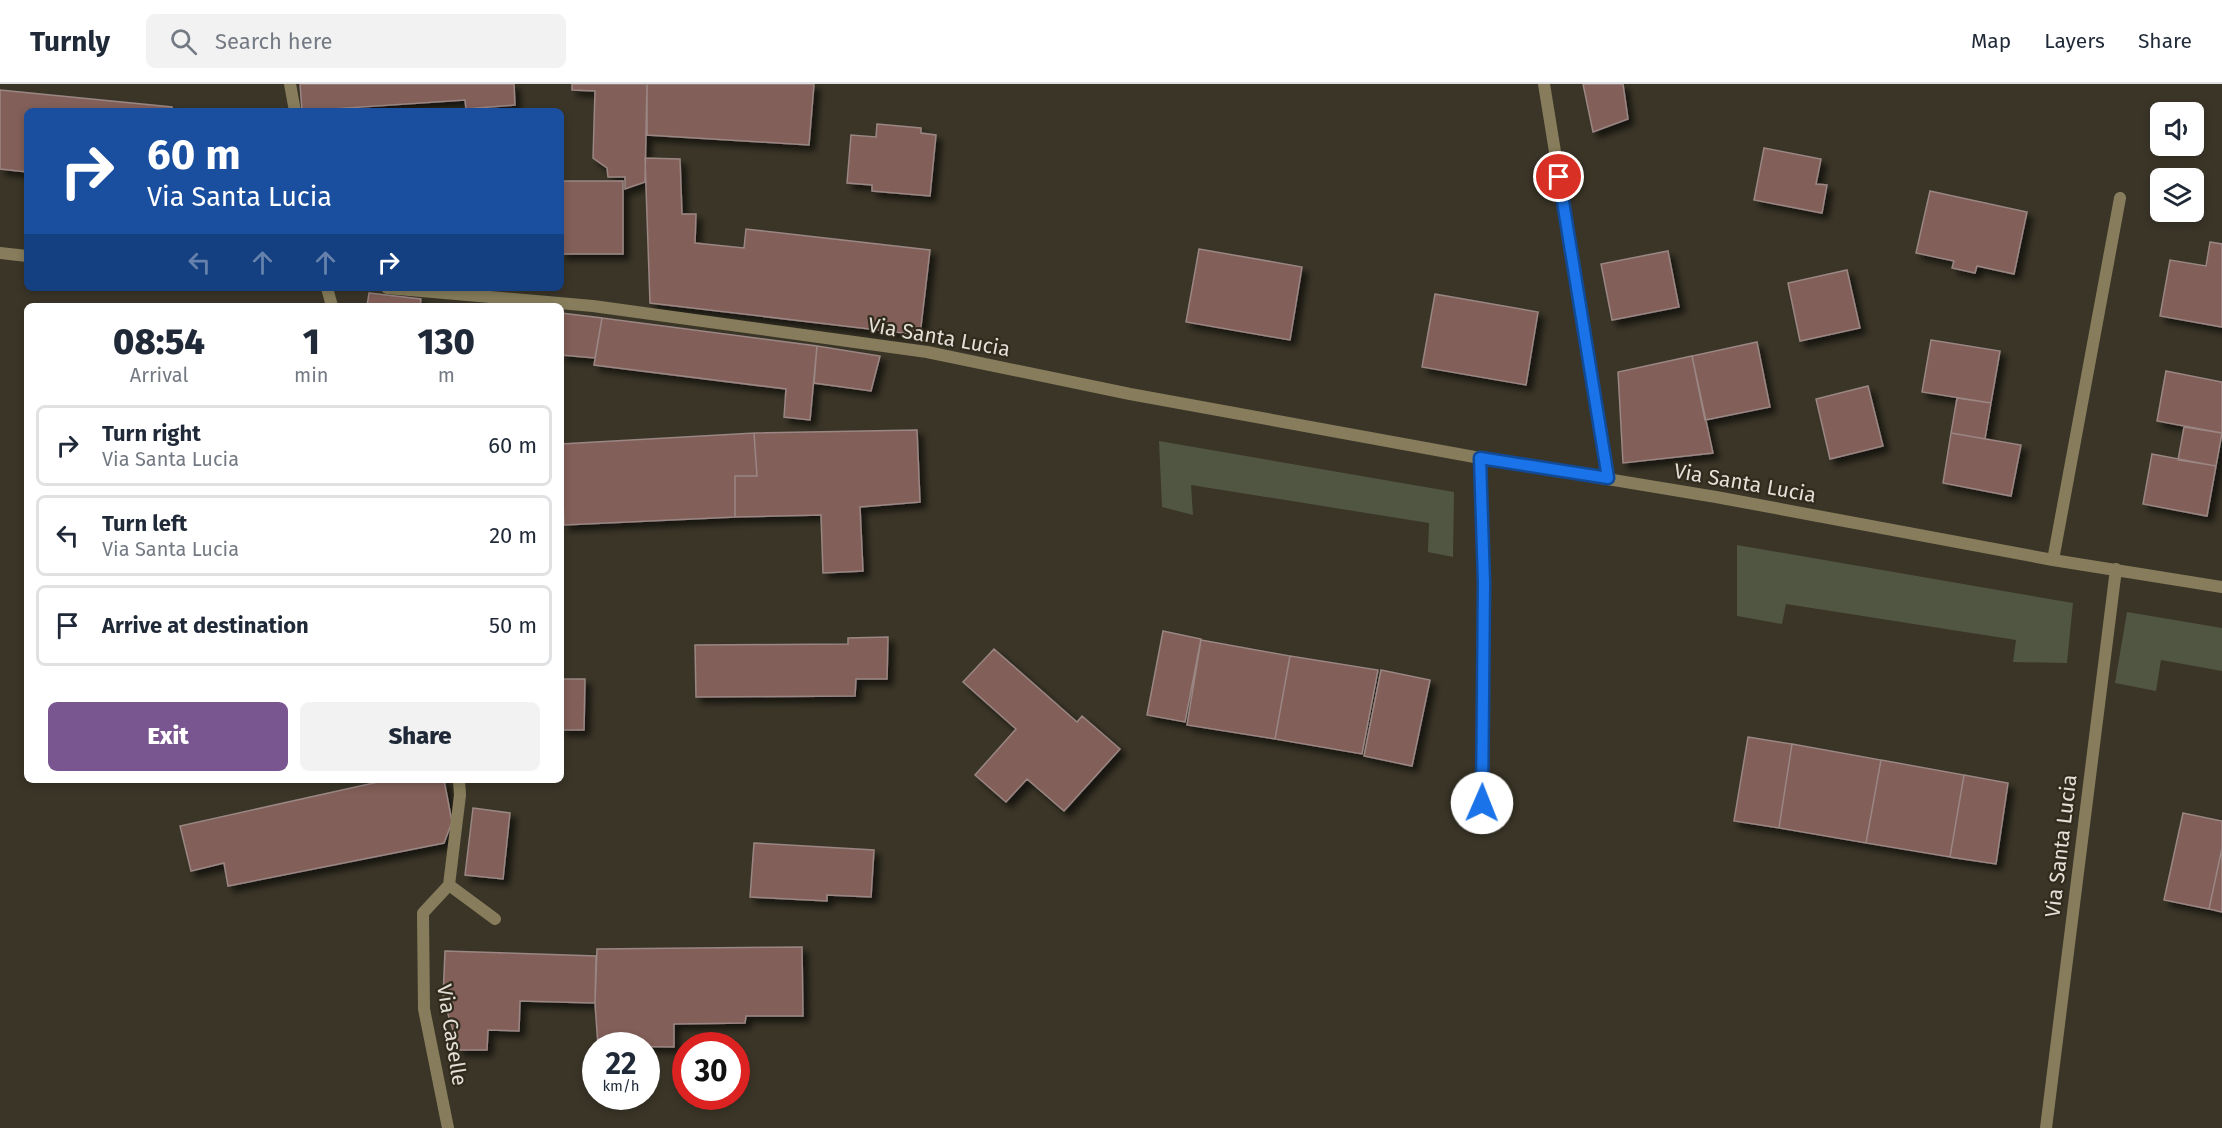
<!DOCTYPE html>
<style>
body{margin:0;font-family:"Fira Sans",sans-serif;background:#f2f2f3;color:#1f2937;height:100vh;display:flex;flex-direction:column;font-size:22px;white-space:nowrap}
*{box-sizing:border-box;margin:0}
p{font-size:20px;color:#747a83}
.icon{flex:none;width:33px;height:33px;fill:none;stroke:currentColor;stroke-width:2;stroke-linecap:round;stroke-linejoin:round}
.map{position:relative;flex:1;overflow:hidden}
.sheet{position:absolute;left:24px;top:219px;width:540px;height:480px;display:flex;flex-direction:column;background:#fff;border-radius:9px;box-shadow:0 3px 9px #0003}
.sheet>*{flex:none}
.top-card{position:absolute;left:24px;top:24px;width:540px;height:183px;border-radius:9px;box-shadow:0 3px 9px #0003;background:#1a4fa0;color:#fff;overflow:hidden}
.tools{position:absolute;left:2150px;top:18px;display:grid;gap:12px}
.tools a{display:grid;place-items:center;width:54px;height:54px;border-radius:9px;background:#fff;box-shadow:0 3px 9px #0003;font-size:30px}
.speed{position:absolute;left:582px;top:948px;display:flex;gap:12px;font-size:30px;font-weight:700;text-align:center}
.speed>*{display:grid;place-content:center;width:78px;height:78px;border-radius:50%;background:#fff;box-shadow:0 3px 9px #0003;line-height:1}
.speed small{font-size:15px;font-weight:400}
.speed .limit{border:9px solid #d22;background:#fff;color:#111}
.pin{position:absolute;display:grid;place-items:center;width:51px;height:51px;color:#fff;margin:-26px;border:3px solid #fff;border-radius:50%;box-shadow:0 2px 6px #0007}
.me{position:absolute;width:66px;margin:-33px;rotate:1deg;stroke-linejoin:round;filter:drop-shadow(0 0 4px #0008)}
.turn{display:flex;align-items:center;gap:21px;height:126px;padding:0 24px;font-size:27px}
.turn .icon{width:78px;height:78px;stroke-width:2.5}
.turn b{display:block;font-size:42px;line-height:51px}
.lanes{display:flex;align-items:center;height:57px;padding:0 24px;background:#0003;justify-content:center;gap:30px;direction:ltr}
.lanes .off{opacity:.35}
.eta{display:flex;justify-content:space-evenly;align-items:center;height:102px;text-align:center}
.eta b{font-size:36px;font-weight:800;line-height:42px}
.primary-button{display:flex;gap:12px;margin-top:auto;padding:12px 24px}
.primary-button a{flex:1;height:69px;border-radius:9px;background:#7a5691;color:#fff;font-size:24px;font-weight:800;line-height:69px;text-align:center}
.primary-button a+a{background:#f2f2f3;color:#1f2937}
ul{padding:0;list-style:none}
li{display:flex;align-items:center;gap:18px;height:81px;margin:0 12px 9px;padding:0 12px;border:3px solid #e0e1e3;border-radius:9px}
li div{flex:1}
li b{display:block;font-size:22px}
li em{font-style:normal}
header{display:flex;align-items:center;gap:36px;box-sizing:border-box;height:84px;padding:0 30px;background:#fff;border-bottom:2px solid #e0e1e3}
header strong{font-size:28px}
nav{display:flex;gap:33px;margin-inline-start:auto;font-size:21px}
.search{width:420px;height:54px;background:#f2f2f3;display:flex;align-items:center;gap:15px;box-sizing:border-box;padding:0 21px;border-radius:9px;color:#747a83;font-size:22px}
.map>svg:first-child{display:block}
.green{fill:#515643}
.building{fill:#825f59;stroke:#9a8683;stroke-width:1.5;filter:url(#shadow)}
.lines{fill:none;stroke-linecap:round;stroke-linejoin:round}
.minor{stroke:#877d5c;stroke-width:12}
.route-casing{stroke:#114b97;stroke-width:15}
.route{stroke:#1a73e8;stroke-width:10}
.labels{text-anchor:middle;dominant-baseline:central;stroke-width:4.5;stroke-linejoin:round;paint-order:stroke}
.street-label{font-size:21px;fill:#e4e0d8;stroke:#302b1d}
</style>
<header>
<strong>Turnly</strong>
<div class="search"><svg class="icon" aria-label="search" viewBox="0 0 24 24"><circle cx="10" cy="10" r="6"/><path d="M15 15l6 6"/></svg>Search here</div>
<nav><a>Map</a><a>Layers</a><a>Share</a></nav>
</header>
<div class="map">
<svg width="2222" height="1044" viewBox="0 0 2222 1044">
<defs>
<filter id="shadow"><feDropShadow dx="5.5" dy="5.5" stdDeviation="3" flood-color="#0009"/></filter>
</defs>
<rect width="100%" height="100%" fill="#3a3527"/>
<!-- green -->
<path class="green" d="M1159 357 1454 408 1453 473 1428 468 1429 439 1191 401 1193 431 1162 423Z
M1737 461 2073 519 2067 579 2013 578 2016 556 1786 520 1782 540 1737 532Z
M2127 528 2222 544V587L2161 576 2156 607 2115 599Z"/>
<!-- building -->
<path class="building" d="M300 0H514L515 21 466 25 465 16 302 27Z
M572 0H647L645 98 625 105V93H608L607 84 593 74 595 7 572 6Z
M647 0H814L809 61 647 51Z
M1583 0H1623L1628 35 1593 48Z
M0 6 172 23V27H27V88L0 85Z
M877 40 921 44V49L936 51 930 112 872 107V101L847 99 851 51 876 53Z
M1764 64 1821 75 1816 100 1827 101 1822 129 1754 116Z
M645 74 680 75 682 130H696L695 159 744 164 746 145 930 166 920 251 650 219Z
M561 97H623V170H561Z
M1930 107 2027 128 2014 190 1977 182 1975 189 1952 184 1954 177 1916 169Z
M2210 158 2222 160V243L2160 232 2170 176 2206 182Z
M1199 165 1302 183 1290 256 1186 238Z
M1668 167 1679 223 1612 236 1601 180Z
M1847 186 1860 244 1800 257 1788 199Z
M369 209 421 215 420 222H367Z
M1435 210 1538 228 1526 301 1422 283Z
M561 229 602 234 595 274 561 271Z
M602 234 817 262 810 336 784 333 786 305 594 281Z
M1931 256 2000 267 1991 319 1922 308Z
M1757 258 1770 323 1705 336 1692 272Z
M817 262 880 272 871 307 814 299Z
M1692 272 1713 369 1623 379 1618 288Z
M2166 287 2222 298V349L2157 337Z
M1868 302 1883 362 1830 375 1816 315Z
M1957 314 1991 319 1985 355 1951 349Z
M2184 343 2222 349 2216 382 2178 376Z
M917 346 920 418 860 423 863 487 823 489 821 431 735 433V392H757L754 349Z
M754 349 757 392H735V433L564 441 561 360Z
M1951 349 2021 361 2011 412 1943 399Z
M2152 370 2216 382 2207 432 2143 420Z
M1163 547 1201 555 1185 638 1147 631Z
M888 553 887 595H856L855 612 696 613 695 561 848 560V554Z
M1201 556 1290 572 1275 655 1187 641Z
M994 565 1077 638 1082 632 1120 665 1064 727 1027 695 1006 718 975 691 1016 645 963 598Z
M1290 572 1378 586 1362 670 1275 655Z
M1381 586 1430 596 1412 682 1364 672Z
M561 595H585L584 646H561Z
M1748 653 1792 660 1779 744 1734 737Z
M1792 660 1881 676 1866 759 1779 744Z
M1881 676 1964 691 1950 773 1866 759Z
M1964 691 2008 699 1996 780 1950 773Z
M387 696H444L452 738 444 759 228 802 224 779 191 787 180 742Z
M473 724 510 729 503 795 465 791Z
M2183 729 2222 737V764L2209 825 2164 816Z
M754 759 874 766 871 813 827 811V817L750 813Z
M2222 764V828L2209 825Z
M802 863 803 932H746L745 939 674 940V963L598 962 595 919 597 865Z
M445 867 596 872 595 919 520 917 519 947 488 946 487 966H459L443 914Z"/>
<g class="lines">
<!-- minor -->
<path class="minor" d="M290 0 295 27
M1544 0 1608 394
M0 169 27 172
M327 204 332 222
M387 204 593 222 927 268 1130 310 1480 374 1716 413 2053 476 2222 503
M1480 374 1484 499 1482 719
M2053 476 2120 114
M459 696 460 711 449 801 495 835
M448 1044 424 925 423 829 449 801
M2046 1044 2116 485"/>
</g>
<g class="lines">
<defs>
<path id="route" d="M1482 719 1484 499 1480 374 1608 394 1559 93"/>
</defs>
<!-- route casing -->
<use href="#route" class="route-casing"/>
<!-- route -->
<use href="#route" class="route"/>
</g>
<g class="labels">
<!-- street labels -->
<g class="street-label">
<text transform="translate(939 253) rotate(10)">Via Santa Lucia</text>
<text transform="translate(1745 399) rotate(10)">Via Santa Lucia</text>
<text transform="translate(2061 762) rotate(-83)">Via Santa Lucia</text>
<text transform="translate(452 951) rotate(81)">Via Caselle</text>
</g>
</g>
</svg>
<div class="tools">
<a><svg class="icon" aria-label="sound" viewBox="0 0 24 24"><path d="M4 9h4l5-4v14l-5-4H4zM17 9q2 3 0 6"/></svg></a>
<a><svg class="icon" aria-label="layers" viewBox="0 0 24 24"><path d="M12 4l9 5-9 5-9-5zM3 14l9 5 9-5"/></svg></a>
</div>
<div class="speed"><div>22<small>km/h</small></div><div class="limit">30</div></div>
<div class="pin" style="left:1559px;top:93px;background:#d93025"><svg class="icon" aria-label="arrive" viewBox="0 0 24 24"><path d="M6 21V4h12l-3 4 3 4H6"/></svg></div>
<svg class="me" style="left:1482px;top:719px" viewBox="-20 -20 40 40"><circle r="19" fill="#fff"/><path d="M0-13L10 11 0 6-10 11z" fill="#1a73e8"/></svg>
<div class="top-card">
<div class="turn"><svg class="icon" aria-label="right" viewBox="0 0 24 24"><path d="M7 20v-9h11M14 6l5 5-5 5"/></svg><div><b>60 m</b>Via Santa Lucia</div></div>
<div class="lanes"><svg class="icon off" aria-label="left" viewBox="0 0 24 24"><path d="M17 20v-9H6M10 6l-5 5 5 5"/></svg><svg class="icon off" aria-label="ahead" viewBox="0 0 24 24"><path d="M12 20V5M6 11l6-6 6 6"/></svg><svg class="icon off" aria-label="ahead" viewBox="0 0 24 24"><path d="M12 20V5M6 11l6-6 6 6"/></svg><svg class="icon" aria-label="right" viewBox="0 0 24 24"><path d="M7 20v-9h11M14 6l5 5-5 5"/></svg></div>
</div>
<section class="sheet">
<div class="eta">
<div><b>08:54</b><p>Arrival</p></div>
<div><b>1</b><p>min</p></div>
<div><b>130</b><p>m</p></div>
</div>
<ul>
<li><svg class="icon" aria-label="right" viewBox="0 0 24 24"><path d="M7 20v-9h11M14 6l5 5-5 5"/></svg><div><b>Turn right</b><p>Via Santa Lucia</p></div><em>60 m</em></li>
<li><svg class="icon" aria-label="left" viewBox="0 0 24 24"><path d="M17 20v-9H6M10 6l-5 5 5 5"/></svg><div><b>Turn left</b><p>Via Santa Lucia</p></div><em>20 m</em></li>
<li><svg class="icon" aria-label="arrive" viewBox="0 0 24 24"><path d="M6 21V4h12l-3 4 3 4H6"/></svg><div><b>Arrive at destination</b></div><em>50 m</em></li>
</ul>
<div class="primary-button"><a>Exit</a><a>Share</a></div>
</section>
</div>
